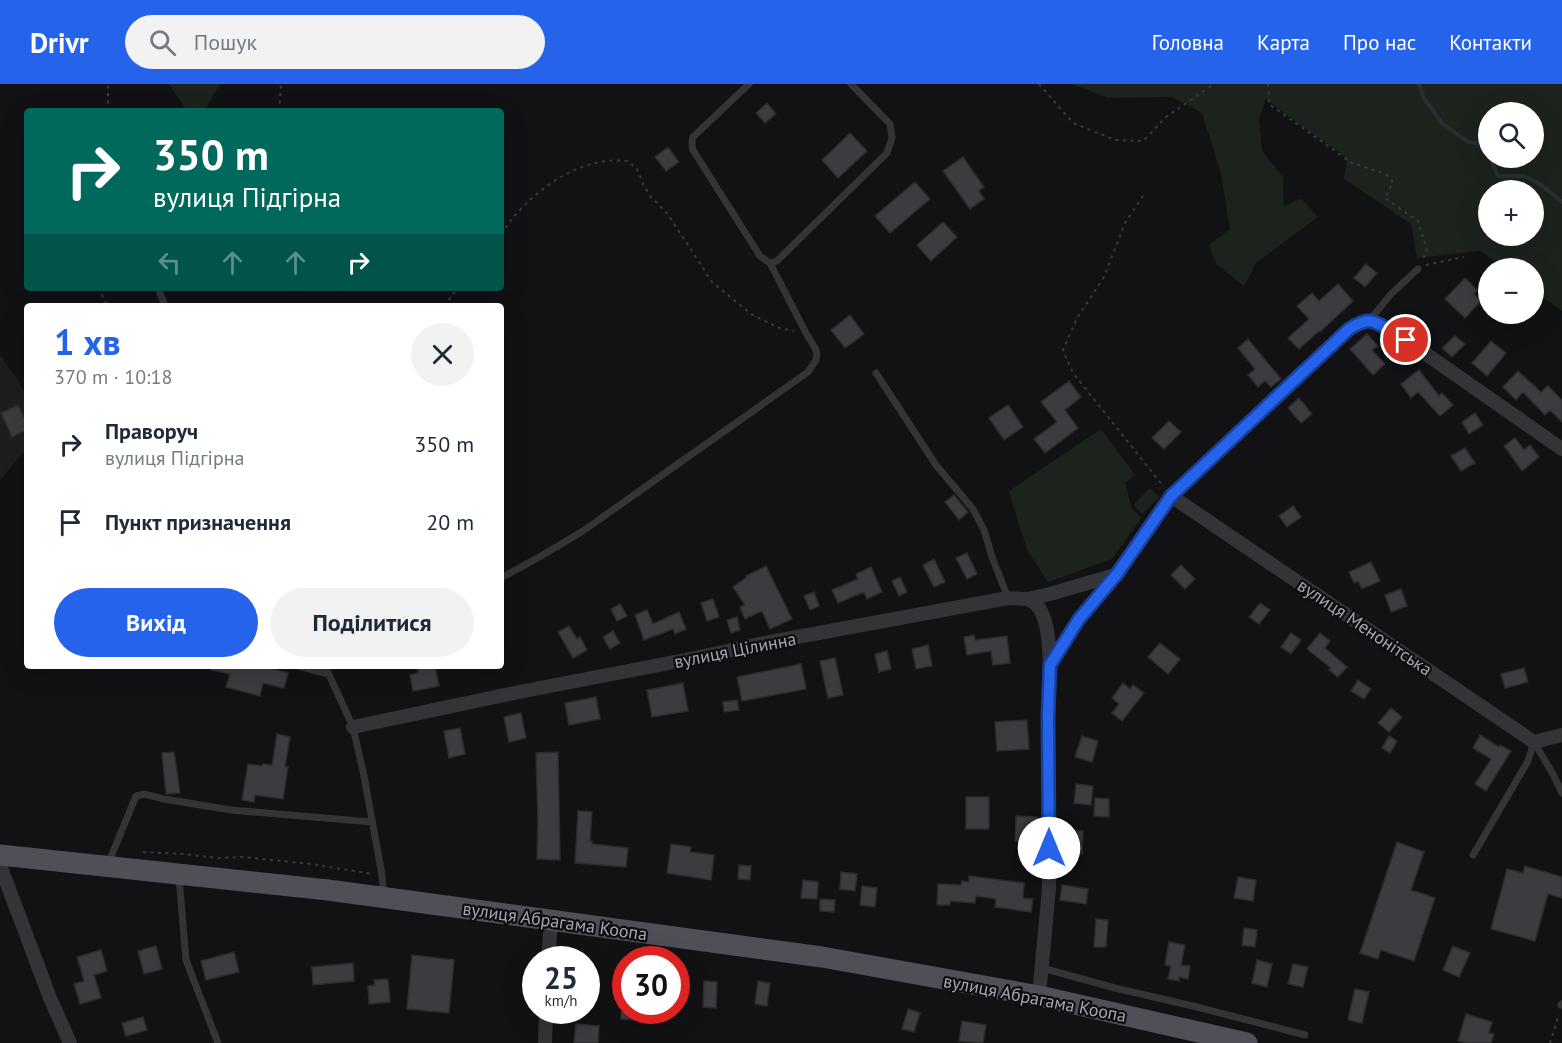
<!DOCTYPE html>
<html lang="uk">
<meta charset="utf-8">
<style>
body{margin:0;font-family:"PT Sans",sans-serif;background:#f2f2f3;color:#1f2937;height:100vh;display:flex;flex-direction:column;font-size:22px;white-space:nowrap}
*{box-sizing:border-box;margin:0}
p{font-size:20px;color:#747a83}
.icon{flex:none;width:33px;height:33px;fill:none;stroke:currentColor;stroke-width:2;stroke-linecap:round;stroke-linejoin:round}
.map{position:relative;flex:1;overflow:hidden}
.panel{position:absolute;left:24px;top:219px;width:480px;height:366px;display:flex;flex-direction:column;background:#fff;border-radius:6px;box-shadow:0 6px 24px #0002}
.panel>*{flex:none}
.hud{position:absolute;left:24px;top:24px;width:480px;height:183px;border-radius:6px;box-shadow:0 6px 24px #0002;background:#00695c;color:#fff;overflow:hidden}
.controls{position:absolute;left:1478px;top:18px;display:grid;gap:12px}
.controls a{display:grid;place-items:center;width:66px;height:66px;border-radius:50%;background:#fff;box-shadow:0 6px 24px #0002;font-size:30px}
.speed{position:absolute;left:522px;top:862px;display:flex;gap:12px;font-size:30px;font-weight:700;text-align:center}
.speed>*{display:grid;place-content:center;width:78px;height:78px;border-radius:50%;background:#fff;box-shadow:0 6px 24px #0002;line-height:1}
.speed small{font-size:15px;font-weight:400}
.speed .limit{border:9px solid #d22;background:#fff;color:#111}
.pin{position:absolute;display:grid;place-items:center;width:51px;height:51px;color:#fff;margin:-26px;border:3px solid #fff;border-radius:50%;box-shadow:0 2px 6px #0007}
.me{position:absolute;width:66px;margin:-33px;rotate:0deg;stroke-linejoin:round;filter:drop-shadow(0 0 4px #0008)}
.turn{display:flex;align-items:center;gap:21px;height:126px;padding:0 30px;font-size:27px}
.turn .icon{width:78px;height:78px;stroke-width:2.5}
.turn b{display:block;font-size:42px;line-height:51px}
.lanes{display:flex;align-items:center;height:57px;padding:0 30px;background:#0003;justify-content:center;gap:30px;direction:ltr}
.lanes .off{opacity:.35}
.round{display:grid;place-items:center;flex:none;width:63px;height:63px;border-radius:32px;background:#f2f2f3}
.headline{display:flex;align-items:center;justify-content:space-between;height:102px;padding:0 30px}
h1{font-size:36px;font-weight:800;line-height:45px;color:#2563eb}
.cta{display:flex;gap:12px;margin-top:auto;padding:12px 30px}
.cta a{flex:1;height:69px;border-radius:36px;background:#2563eb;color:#fff;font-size:24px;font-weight:800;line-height:69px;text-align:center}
.cta a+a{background:#f2f2f3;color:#1f2937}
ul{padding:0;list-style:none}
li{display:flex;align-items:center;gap:18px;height:78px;padding:0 30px}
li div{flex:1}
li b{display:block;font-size:22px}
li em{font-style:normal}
header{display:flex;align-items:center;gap:36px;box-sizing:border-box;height:84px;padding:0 30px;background:#2563eb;color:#fff}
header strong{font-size:28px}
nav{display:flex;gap:33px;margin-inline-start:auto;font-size:21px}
.search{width:420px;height:54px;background:#f2f2f3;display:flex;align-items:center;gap:15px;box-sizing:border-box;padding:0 21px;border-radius:33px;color:#747a83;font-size:22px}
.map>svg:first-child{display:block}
.built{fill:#1e1e20}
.green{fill:#1c231d;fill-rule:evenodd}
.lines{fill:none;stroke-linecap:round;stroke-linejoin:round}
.stream{stroke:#282e36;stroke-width:4}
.building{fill:#3c3b40;stroke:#2c2c2f;stroke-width:1.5}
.path{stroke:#393a3f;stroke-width:2;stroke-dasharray:3 4.5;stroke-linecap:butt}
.service{stroke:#333338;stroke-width:7}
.minor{stroke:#333338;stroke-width:14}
.primary{stroke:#4f4f57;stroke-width:21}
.route-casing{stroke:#184099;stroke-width:15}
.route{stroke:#2563eb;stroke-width:10}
.labels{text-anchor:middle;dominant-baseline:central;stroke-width:4.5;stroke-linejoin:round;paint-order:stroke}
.street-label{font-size:18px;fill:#a3a6b3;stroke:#0d0d0e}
</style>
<header>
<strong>Drivr</strong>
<div class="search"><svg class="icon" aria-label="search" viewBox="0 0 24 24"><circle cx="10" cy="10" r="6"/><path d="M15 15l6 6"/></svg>Пошук</div>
<nav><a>Головна</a><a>Карта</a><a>Про нас</a><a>Контакти</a></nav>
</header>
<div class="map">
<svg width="1562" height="959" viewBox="0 0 1562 959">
<rect width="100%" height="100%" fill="#121113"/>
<!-- built -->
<path class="built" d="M0 271 17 295 27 312V364L0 396Z"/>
<!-- green -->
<path class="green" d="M169 0H220L204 27H187Z
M1072 0H1562V227L1533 206V184H1504L1480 167 1417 174 1411 140 1344 95 1347 74 1281 27 1266 14 1259 35 1262 67 1283 93 1284 123 1301 114 1318 133 1256 179 1244 202 1216 180 1209 161 1230 145 1221 90 1202 29 1172 13 1108 14ZM1533 28V74H1488V28ZM1488 106H1533V152H1488Z
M1101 345 1135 391 1125 399 1132 425 1142 433 1112 475 1048 498 1027 466 1009 407Z
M1150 404 1159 413 1143 430 1133 421Z"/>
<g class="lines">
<!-- stream -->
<path class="stream" d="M1419 0 1424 14 1442 39 1468 58 1484 60 1488 68
M1490 74 1498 92H1524L1540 100 1562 118"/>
</g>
<!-- building -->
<path class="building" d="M767 19 776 30 765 39 756 29Z
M850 49 867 67 838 94 822 76Z
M668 63 679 78 666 87 655 73Z
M963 73 984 103 979 107 984 115 970 125 943 87Z
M915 98 930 115 890 149 875 132Z
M943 138 957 153 931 177 917 161Z
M1366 180 1377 189 1365 203 1354 194Z
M1465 194 1477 206 1474 210 1481 217 1465 234 1445 215Z
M1338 200 1353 217 1320 248 1319 247 1299 265 1288 254 1309 235 1297 222 1312 209 1319 217Z
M850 231 864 250 845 264 831 246Z
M1367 250 1378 262 1372 266 1385 280 1373 291 1350 265Z
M1455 252 1465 260 1452 273 1442 264Z
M1248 255 1281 295 1271 303 1265 297 1258 303 1248 291 1255 285 1238 264Z
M1491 257 1506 269 1487 292 1472 279Z
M1419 286 1439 312 1442 309 1453 321 1440 332 1418 308 1411 314 1401 300Z
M1518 287 1541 308 1548 302 1562 316V338L1550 326 1545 331 1523 308 1516 316 1503 303Z
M1069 297 1081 313 1065 326 1078 344 1045 369 1034 355 1057 338 1041 318Z
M1299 314 1312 330 1301 339 1288 324Z
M18 321 27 339V346L12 353 1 329Z
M1008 321 1023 343 1004 356 989 334Z
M1475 329 1483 341 1469 350 1462 338Z
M1169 337 1181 348 1164 365 1152 354Z
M1515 354 1524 366 1530 361 1539 373 1522 387 1504 362Z
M1465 364 1475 379 1461 387 1451 372Z
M954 411 968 428 959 436 945 418Z
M1293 422 1301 433 1287 443 1279 432Z
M967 469 977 490 967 495 956 474Z
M934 475 945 498 934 503 923 481Z
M1371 478 1380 497 1362 505 1358 497 1354 499 1349 488Z
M1181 481 1195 495 1185 505 1171 491Z
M766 482 792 535 770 545 762 527 745 535 740 523 745 521 733 503 747 493 746 492Z
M871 483 882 508 867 515 864 508 838 519 832 506 858 495 856 490Z
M900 493 907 508 899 512 892 497Z
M1401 505 1407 522 1391 528 1385 511Z
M814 508 819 522 810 526 804 512Z
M713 515 719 533 707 537 701 519Z
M1260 519 1270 526 1259 540 1249 533Z
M620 520 627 532 617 537 611 525Z
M647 526 653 540 679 528 686 545 675 550 673 545 644 556 635 531Z
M737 533 740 546 731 549 727 536Z
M569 542 577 555 580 553 587 566 573 574 558 548Z
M613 547 620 559 610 565 603 553Z
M1291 549 1301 556 1291 570 1281 563Z
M1320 549 1330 557 1325 564 1347 583 1338 593 1329 586 1331 584 1307 565Z
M974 551 975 556 1007 552 1010 579 993 581 991 567 967 571 964 553Z
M1160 559 1180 575 1168 590 1148 573Z
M928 561 932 582 916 585 912 565Z
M887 567 891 585 879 588 875 570Z
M835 574 843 611 828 614 820 577Z
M801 580 806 605 742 617 737 593Z
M212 582H262L288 589 284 604 263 599 260 612 226 603 230 590 211 586Z
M417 582H435L439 602 413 607 410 591 418 589Z
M1524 584 1528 598 1505 604 1501 590Z
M1358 596 1371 605 1364 615 1351 607Z
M683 599 688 627 652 633 647 606Z
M1123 599 1130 605 1133 601 1144 609 1122 637 1112 629 1119 620 1112 614Z
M596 613 600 635 569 641 565 619Z
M737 616 739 626 724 628 723 618Z
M1391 624 1402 633 1389 648 1378 639Z
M521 629 526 654 509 658 504 633Z
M1027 636 1029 665 997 667 995 638Z
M460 644 465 670 449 674 444 647Z
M277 650 290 653 285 683H288L283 715 255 711 254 718 242 716 248 680 262 682 263 680 272 681Z
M1480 651 1499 663 1500 661 1511 667 1486 707 1475 700 1491 675 1473 664Z
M1082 652 1098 657 1092 678 1075 673Z
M1389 652 1397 657 1390 669 1382 664Z
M174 668 180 709 166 710 162 669Z
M558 668 560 776 537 775 538 739 536 669Z
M1076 700 1093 702 1091 721 1074 719Z
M966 713H989V745H966Z
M1095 714 1109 715V733L1094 732Z
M578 727 592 728 590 757H592V760L628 764 626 783 575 779Z
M1016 732 1038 733 1037 758 1015 757Z
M1060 746 1083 747 1082 770 1059 768Z
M1397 758 1424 768 1411 806 1435 814 1414 877 1381 866 1378 875 1360 869Z
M671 760 691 763 690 768 714 771 711 796 667 789Z
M739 781 751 782 750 796 738 795Z
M1525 782 1562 793V814L1548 810 1535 857 1491 845 1507 785 1523 789Z
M841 788 857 790 855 807 840 805Z
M969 792 1024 799 1023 814 1033 815 1031 828 995 823 996 815 976 812 975 819 950 817V821H937L938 800 961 801 962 797 969 798Z
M1238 793 1256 796 1253 817 1234 814Z
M803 796 818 798 817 815 801 814Z
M1062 801 1088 805 1086 820 1060 816Z
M862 802 877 804 875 823 860 821Z
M820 815 835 816 834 828 820 827Z
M1096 835 1108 836 1106 863H1094Z
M1244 844 1257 846 1255 863 1242 861Z
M1169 858 1185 861 1181 881 1190 882 1188 895 1179 893V897L1168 895 1171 882 1165 881Z
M156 862 162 885 144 890 138 867Z
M1453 862 1470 869 1459 893 1443 886Z
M101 866 107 887 94 891 101 914 80 920 74 900 84 897 77 873Z
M234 868 239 888 206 896 201 877Z
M412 871 454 876 449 929 407 925Z
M1257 876 1272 880 1267 903 1252 899Z
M353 879 354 897 313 901 312 883Z
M1293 880 1308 883 1303 903 1288 900Z
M388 895 390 918 369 920 368 902 375 901 374 896Z
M704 897 717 898 716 924 703 923Z
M758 897 770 899 767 922 755 920Z
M1355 905 1369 908 1362 939 1348 936Z
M908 925 920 929 914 948 902 945Z
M621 927H653L652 937 621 935Z
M1466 930 1492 938 1489 949 1494 950 1491 959H1466L1458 957Z
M143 933 147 946 126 952 122 939Z
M962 937 986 941 983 959 959 957Z
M576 940 599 942 598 959H574Z"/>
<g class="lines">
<!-- path -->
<path class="path" d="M1039 0 1073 39 1115 56 1143 57 1166 33 1214 0
M1268 0 1269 20 1352 79 1386 90 1393 98 1385 114 1418 137 1427 166 1422 177
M108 27V0
M279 27 281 0
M1143 112 1125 139 1104 193 1077 234 1063 266 1073 289 1164 403
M501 150C507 142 512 134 519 127 546 98 586 72 628 77L637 85 644 102 651 113 667 129 712 198 751 230 779 244 794 247
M1426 181 1464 173
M98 204 108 222
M444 222 458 204
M143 768 183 770 218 774 243 773 311 780 373 790
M1550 959 1559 930"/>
<!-- service -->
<path class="service" d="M770 179 777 177 783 171 887 69 892 54 890 40 851 0
M158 204 165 222
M1369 237 1391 210 1418 185
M876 289 936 381 973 425 984 446 992 473 1008 514
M501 494 541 472 583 447 808 288 816 276 817 270 815 264 806 249 770 179 760 172 693 66C692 61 691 58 693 53L749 0
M298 582 328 590
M325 582 353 643 364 692 382 791 384 812
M1534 658 1554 692 1562 709
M1473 771 1528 677 1534 658
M108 780 136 712 144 710 164 715 231 726 372 738
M179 793 186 876 218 959
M1042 884 1115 904 1197 923 1305 951
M1561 921 1562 920"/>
<!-- minor -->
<path class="minor" d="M1171 412 1534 658 1562 651
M1027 515C1028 515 1035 519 1036 520 1049 533 1049 564 1050 581
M353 643 519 608 690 575 770 558 1008 514 1027 515 1050 510 1115 491
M0 781 50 914 70 959
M548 876 551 837
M1039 912 1049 804 1048 632 1050 581 1079 535 1117 490 1171 412 1349 245C1354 242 1360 238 1367 237 1377 236 1397 251 1406 256L1562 365
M545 959 546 927"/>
<!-- primary -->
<path class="primary" d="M0 771 328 806 822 873 1039 912 1247 959"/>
</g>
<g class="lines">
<defs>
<path id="route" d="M1049 764 1048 632 1050 581 1079 535 1117 490 1171 412 1349 245C1354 242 1360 238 1367 237 1377 236 1397 251 1406 256"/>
</defs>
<!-- route casing -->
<use href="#route" class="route-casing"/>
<!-- route -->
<use href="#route" class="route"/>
</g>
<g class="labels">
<!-- street labels -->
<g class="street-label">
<text transform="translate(1365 543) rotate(34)">вулиця Менонітська</text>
<text transform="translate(735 566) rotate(-11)">вулиця Цілинна</text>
<text transform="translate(555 837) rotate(8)">вулиця Абрагама Коопа</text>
<text transform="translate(1035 914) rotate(11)">вулиця Абрагама Коопа</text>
</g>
</g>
</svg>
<div class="controls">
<a><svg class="icon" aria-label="search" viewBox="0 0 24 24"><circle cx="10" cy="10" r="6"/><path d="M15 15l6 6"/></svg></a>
<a>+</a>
<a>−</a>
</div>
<div class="speed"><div>25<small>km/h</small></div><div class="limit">30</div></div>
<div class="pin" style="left:1406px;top:256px;background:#d93025"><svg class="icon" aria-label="arrive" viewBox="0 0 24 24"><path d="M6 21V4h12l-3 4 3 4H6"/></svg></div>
<svg class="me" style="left:1049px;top:764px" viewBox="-20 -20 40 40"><circle r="19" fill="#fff"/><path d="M0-13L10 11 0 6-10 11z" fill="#2563eb"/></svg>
<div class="hud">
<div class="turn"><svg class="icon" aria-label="right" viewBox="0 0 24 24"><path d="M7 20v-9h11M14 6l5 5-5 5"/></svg><div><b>350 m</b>вулиця Підгірна</div></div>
<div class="lanes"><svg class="icon off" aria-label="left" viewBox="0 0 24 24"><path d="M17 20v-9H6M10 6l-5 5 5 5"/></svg><svg class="icon off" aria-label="ahead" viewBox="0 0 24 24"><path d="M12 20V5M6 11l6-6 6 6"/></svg><svg class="icon off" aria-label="ahead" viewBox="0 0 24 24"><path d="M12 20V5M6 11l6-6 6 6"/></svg><svg class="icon" aria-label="right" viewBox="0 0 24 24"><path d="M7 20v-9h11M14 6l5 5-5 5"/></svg></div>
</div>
<section class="panel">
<div class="headline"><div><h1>1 хв</h1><p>370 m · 10:18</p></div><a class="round"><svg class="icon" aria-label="close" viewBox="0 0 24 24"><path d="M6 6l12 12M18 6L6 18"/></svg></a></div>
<ul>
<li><svg class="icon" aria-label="right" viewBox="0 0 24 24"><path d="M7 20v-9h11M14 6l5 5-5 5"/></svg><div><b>Праворуч</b><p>вулиця Підгірна</p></div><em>350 m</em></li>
<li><svg class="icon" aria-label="arrive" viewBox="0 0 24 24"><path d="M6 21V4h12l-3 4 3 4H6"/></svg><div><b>Пункт призначення</b></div><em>20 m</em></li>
</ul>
<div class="cta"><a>Вихід</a><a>Поділитися</a></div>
</section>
</div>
